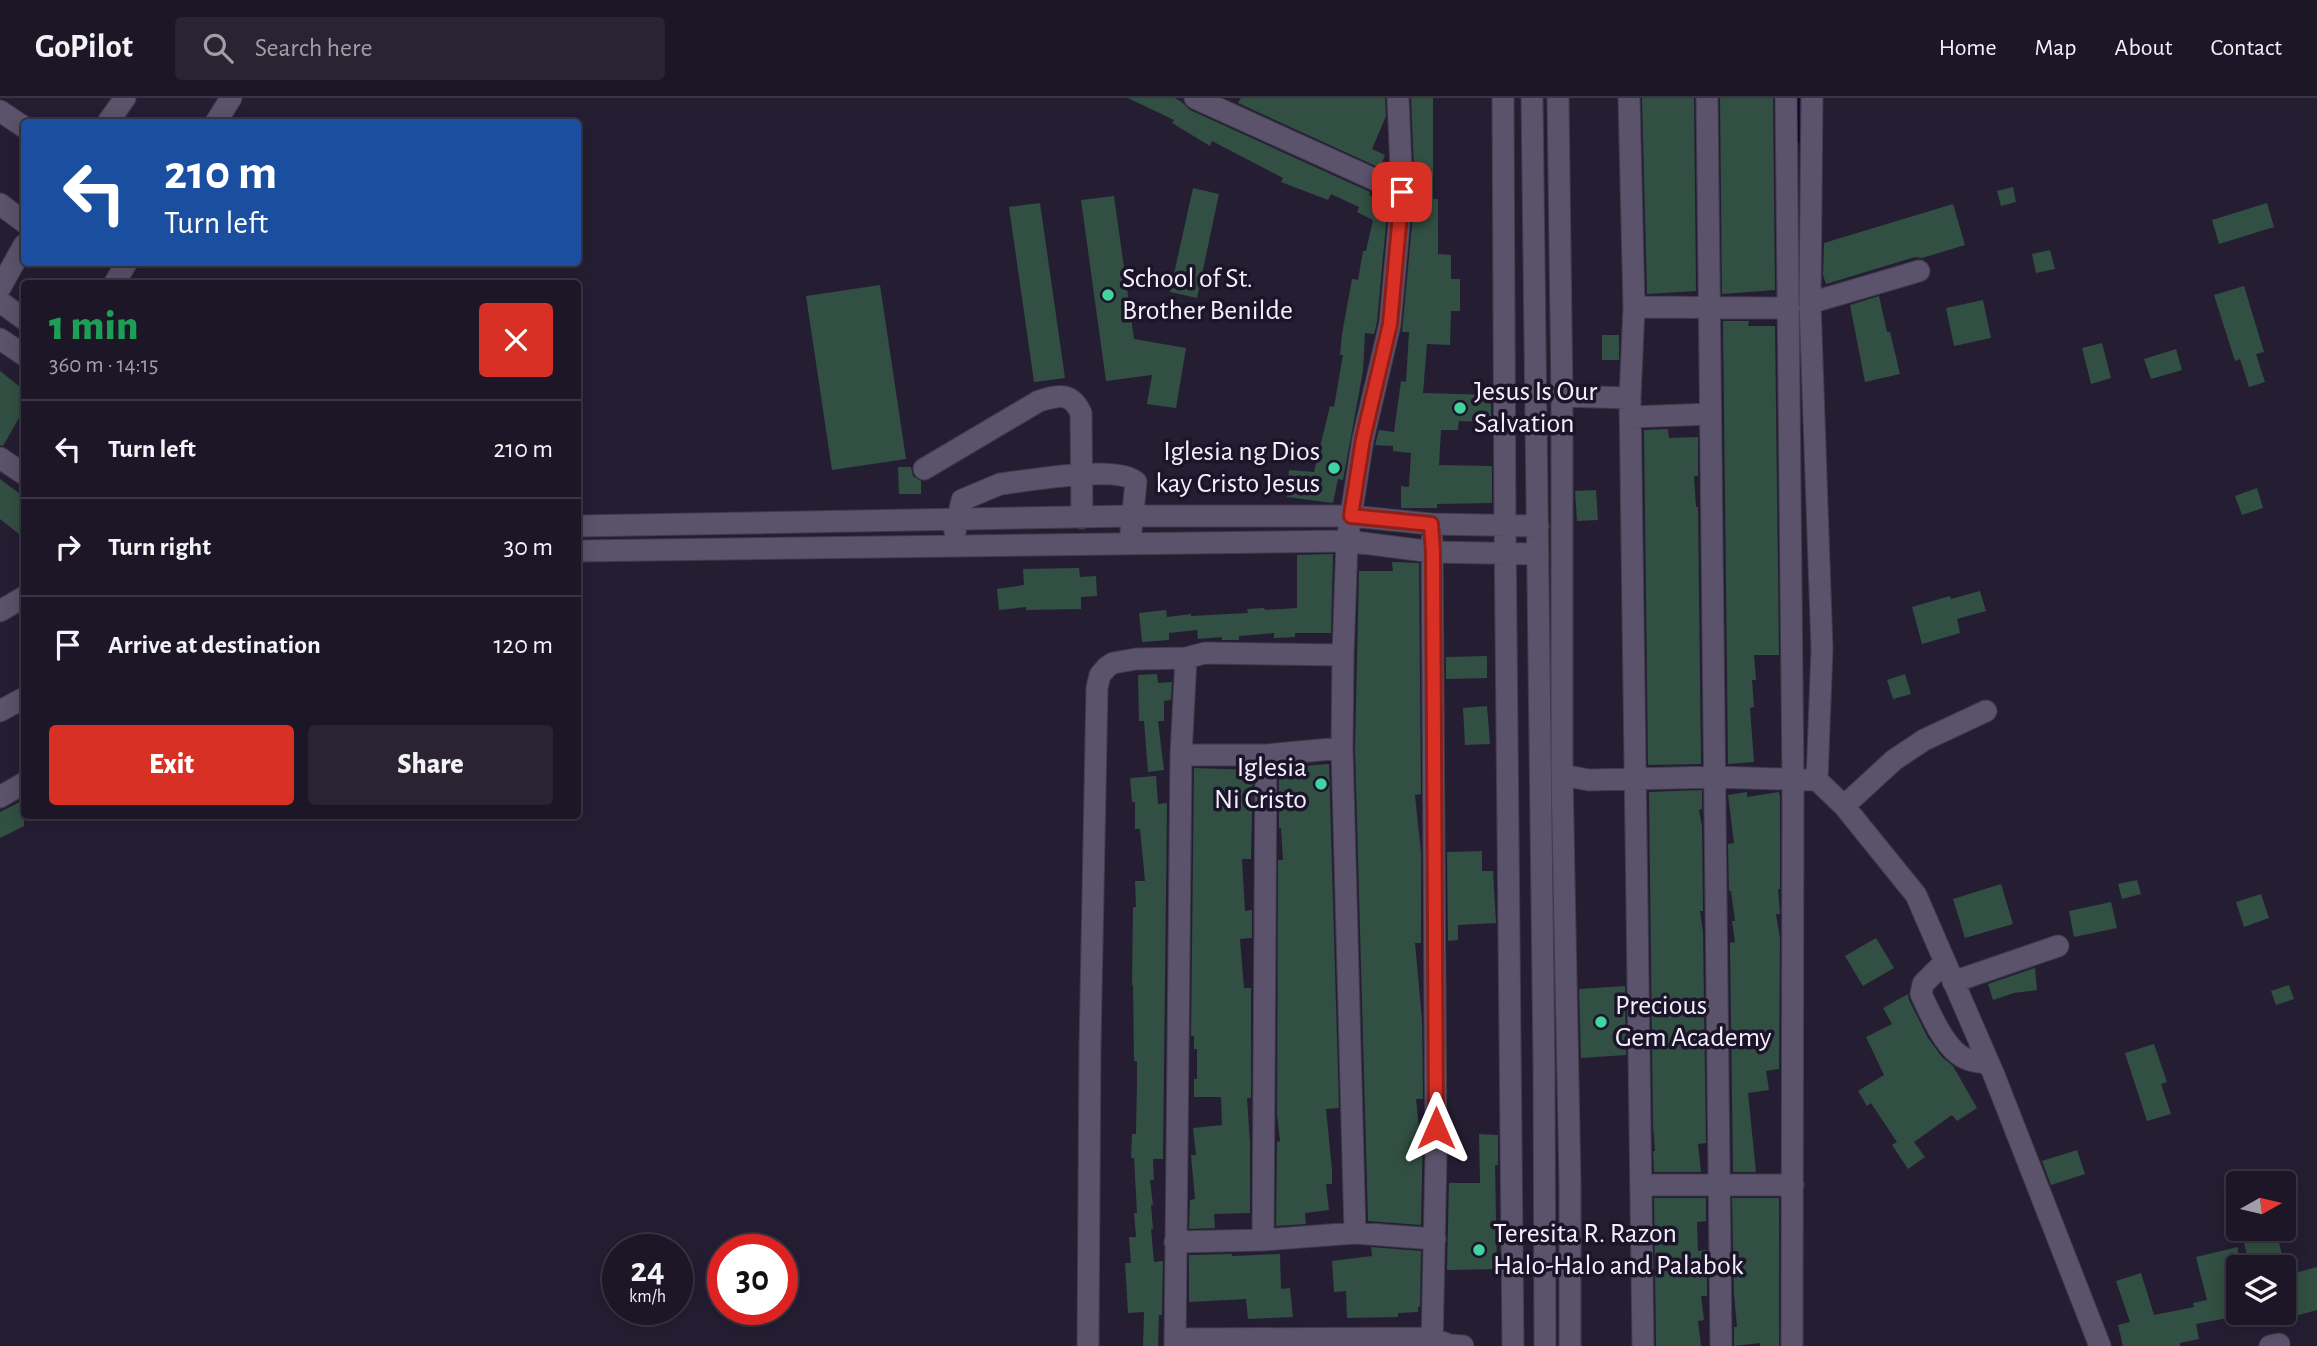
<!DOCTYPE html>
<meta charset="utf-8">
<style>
body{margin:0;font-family:"Alegreya Sans",sans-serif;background:#292332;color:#f1f3f6;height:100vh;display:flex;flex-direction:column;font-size:26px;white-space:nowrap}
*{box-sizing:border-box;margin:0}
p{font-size:23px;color:#a09fa7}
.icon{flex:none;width:38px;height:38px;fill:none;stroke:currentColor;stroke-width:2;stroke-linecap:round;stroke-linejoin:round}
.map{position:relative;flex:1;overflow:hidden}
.side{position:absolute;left:21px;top:182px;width:560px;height:539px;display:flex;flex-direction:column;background:#1c1626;border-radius:7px;box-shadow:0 4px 18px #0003,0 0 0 2px #3a3543}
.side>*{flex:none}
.banner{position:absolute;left:21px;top:21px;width:560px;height:147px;border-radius:7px;box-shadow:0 4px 18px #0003,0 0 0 2px #3a3543;background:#1a4fa0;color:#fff;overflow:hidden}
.needle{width:46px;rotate:82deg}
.controls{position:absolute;left:2226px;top:1073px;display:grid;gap:14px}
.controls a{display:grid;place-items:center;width:70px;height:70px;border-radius:7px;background:#1c1626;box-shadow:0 4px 18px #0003,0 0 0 2px #3a3543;font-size:35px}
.speed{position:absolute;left:602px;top:1136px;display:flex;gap:14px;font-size:35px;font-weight:700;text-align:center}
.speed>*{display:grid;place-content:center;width:91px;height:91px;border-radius:50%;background:#1c1626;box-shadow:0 4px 18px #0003,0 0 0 2px #3a3543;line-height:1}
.speed small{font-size:18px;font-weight:400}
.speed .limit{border:10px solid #d22;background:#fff;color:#111}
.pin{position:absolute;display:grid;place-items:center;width:60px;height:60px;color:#fff;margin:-30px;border-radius:14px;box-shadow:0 4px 10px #0006}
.me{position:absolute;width:77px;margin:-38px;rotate:0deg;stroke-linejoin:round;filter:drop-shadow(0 0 5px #0008)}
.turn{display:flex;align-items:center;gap:24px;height:147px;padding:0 28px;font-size:32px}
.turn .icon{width:91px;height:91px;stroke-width:2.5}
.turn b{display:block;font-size:49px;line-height:60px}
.round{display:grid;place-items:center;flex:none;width:74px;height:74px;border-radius:7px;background:#292332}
.headline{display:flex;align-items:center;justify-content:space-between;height:119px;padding:0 28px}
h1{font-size:42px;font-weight:800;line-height:52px;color:#1e9e55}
.button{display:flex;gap:14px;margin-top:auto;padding:14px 28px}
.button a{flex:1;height:80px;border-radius:7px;background:#d93025;color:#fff;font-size:28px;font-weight:800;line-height:80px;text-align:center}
.button a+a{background:#292332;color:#f1f3f6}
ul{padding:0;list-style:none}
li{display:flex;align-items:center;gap:21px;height:98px;padding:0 28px;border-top:2px solid #3a3543}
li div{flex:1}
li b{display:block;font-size:26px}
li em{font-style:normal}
header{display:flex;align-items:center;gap:42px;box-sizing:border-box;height:98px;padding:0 35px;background:#1c1626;border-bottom:2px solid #3a3543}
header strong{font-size:33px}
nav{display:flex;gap:38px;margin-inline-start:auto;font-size:24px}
.search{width:490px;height:63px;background:#292332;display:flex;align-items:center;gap:18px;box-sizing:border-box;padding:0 24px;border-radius:7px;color:#a09fa7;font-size:26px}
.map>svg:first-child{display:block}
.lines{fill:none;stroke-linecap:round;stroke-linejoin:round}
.stream{stroke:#12002b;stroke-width:5}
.building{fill:#324f43}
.minor-casing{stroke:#403b4d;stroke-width:23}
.minor{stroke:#5a536b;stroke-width:21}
.route-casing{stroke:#8d1f18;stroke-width:18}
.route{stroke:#d93025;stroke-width:12}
.poi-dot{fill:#41d4a1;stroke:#1c1529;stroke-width:2.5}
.labels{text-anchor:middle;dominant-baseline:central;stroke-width:7;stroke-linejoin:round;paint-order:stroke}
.poi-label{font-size:28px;fill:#f3effe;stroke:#1c1529;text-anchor:start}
</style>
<header>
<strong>GoPilot</strong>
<div class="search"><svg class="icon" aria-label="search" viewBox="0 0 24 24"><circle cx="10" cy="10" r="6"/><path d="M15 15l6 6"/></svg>Search here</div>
<nav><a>Home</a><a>Map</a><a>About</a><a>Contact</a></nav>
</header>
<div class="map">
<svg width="2317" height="1248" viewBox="0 0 2317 1248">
<rect width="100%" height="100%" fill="#251e33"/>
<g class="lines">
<!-- stream -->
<path class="stream" d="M1797 43V0"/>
</g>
<!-- building -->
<path class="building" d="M1128 0H1175L1183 5 1190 12 1370 94 1369 97 1388 104 1377 224 1374 236 1365 235 1363 273 1343 382 1338 381 1333 405 1287 399 1289 372 1314 374 1330 308 1334 309 1343 257H1340L1342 236 1352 181 1358 182 1363 153H1366L1373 122 1357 114 1359 109 1331 96 1328 102 1281 84 1283 80 1212 43 1210 48 1172 25 1174 22Z
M1241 0H1385L1386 18 1372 51 1385 57 1380 70 1238 5Z
M1411 0H1433V101H1438V156L1451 157V181H1460V213H1451L1450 247 1427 246 1423 295 1491 297V324L1459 323 1458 332H1441L1439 367 1492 368V405L1437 406V410H1401V388L1409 389 1411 355 1393 353V348L1375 347 1379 332 1394 334 1401 283 1406 284 1409 234H1402L1415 95Z
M1642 0H1694L1696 193 1647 196Z
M1720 0H1773L1775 192 1722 196Z
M2013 89 2016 104 2001 108 1997 93Z
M1193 90 1219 96 1197 200 1170 194Z
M1114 98 1134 241 1186 250 1176 310 1147 306 1152 277 1106 283 1081 102Z
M1040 105 1065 280 1034 284 1009 109Z
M2267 105 2274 129 2219 146 2212 122Z
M1953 106 1965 147 1922 160 1915 159 1826 186 1823 177 1824 145Z
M2050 152 2055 171 2036 175 2032 156Z
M880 187 906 361 832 372 806 198Z
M2244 188 2264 254 2256 256 2265 284 2249 289 2240 261 2235 263 2214 197Z
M1879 198 1887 234H1890L1900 276 1865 284 1850 207Z
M1983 202 1991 240 1954 248 1946 210Z
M1723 223H1749L1748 228H1775L1779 557H1754L1756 582H1752L1754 609 1750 610 1754 664 1728 666Z
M1602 237H1619V262H1602Z
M2102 245 2111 280 2091 286 2082 250Z
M2176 251 2182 272 2151 281 2144 261Z
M0 273 24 292V311L3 348 0 347Z
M1668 331 1669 340 1698 339V378H1694L1696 409H1698L1701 666 1648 667 1644 332Z
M898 369H911L913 378 921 383V396H899Z
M0 381 24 399V440L0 421Z
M2257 390 2263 410 2242 417 2235 398Z
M1596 392 1598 422 1577 423 1575 393Z
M1333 456 1331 535H1295V539L1274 540V535L1239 538V542H1222V539L1198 541 1197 532 1169 535V542L1142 544 1139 515 1166 512 1167 519 1191 516V518L1248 515 1247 511 1264 510 1265 512 1297 510V457Z
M1392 464 1419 465 1421 696 1415 697 1421 755V845H1415L1422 922 1423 1001H1416L1419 1030H1423L1421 1127 1368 1123 1355 650 1359 473H1393Z
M1079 470 1080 479 1096 478 1097 498 1081 499V511L1026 512V509L999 512 997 491 1024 487 1023 471Z
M1980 493 1986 513 1957 521 1960 535 1922 546 1912 509 1950 498 1951 501Z
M1487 558V580L1446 581V559Z
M1157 576 1158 585 1172 584 1171 602 1164 603V623H1158L1164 672 1148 674 1144 623H1139L1138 577Z
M1905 576 1911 596 1893 601 1887 582Z
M1487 608 1490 646 1465 647 1463 610Z
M1329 666 1339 1010 1326 1011 1332 1072V1086H1326L1329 1112 1305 1115 1306 1126 1276 1128 1277 1044 1280 1043 1277 1017 1278 762H1283L1281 730H1279V670Z
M1194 670 1253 672 1251 761H1242L1245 813 1252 812V840L1240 841 1244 890H1251V1000H1247L1250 1045V1115L1214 1116 1215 1130 1189 1131 1190 1102 1195 1101 1191 1057H1196L1193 1030 1222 1027 1221 999H1194V981H1197V951H1194V938H1191Z
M1156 678 1158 706 1167 705 1163 1061H1153L1154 1082H1150L1153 1107H1151L1153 1131H1151L1154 1164 1163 1163 1162 1217H1159L1158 1248H1143L1144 1214 1128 1215 1125 1165H1131L1129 1139H1136L1134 1115H1137L1134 1060H1131L1132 1036H1136L1137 984V963H1134L1133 887H1132L1133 809H1136L1135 783H1145L1140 731H1135V704H1132L1130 680Z
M1702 692V711L1699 712 1702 728 1703 813H1700L1703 834 1706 1045 1698 1046 1701 1074H1654L1653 1053H1655L1653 1028 1649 694Z
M1747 694V699L1779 694 1780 700V791H1778L1780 816H1776L1780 840 1779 971 1766 973 1769 992 1748 995 1756 1074H1733L1730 845 1735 844 1732 823H1735L1731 793H1729L1728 746 1734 745 1728 697Z
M24 702V728L0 740V714Z
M1482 753V773H1493L1496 825 1458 827V842L1448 843 1447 754Z
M2137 782 2141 796 2122 801 2118 786Z
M2001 786 2013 826 1965 840 1953 801Z
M2261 796 2269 820 2244 829 2236 804Z
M2111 804 2117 830 2074 839 2069 813Z
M1876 840 1894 870 1863 888 1845 858Z
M2035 870 2037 892 2014 895 1993 902 1988 886Z
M2289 887 2294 901 2276 907 2271 893Z
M1625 888 1626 957 1581 960 1579 891Z
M1908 896 1909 902 1928 940 1942 959 1953 968 1977 1010 1957 1023 1952 1017 1914 1044 1925 1059 1908 1071 1892 1047 1897 1044 1871 1005 1867 1008 1858 993 1884 977 1866 939 1892 926 1883 910Z
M2154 946 2167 984 2161 986 2171 1016 2147 1023 2125 955Z
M1479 1036 1498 1037V1067H1495L1497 1171 1447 1172 1449 1085H1480Z
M2077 1052 2085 1076 2051 1087 2042 1063Z
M1654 1100H1706V1123L1697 1124 1698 1153 1707 1152V1198H1701L1704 1222 1698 1223 1701 1248H1656Z
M1732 1100H1779V1248H1760V1245L1734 1248V1229H1737L1734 1197Z
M2277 1136 2285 1169H2250L2244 1145Z
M1371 1149 1421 1153 1420 1209H1418V1214L1398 1215V1219L1347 1220 1346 1193 1334 1194 1332 1163 1372 1158Z
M2238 1149V1218L2196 1226 2199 1241 2180 1245V1248H2123L2118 1227 2130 1224 2116 1183 2141 1175 2154 1217 2194 1209 2193 1205 2207 1202 2196 1159Z
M1232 1156V1158L1280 1156 1281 1191 1290 1190 1293 1219 1248 1221 1246 1201 1189 1204V1157Z
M2317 1169V1212L2284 1221V1178Z"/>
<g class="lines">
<defs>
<path id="minor" d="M1195 0 1402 94
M1503 0 1505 428 1513 1248
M1532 0 1544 967 1545 1248
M1558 0 1562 298V677L1570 1085V1248
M1629 0 1634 209 1630 300 1643 1248
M1707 0 1721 1248
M1786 0 1793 683 1792 1248
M1812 0 1810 205 1822 551 1817 682
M0 13 24 29
M108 24 125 0
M216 24 231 0
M0 106 24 124
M114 186 127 164
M0 190 24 147
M0 204 24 221
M1810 205 1919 173
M1634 209 1789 210
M0 241 24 257
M1562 298 1630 300
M1631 319 1710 316
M0 360 24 376
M924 371 1039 303C1060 297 1071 294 1081 315L1082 420
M578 428 1133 418H1351L1431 426 1538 428
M955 434 962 402 1000 386C1026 383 1119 366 1136 384L1131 433
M1432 442 1436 1057 1432 1248
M578 453 1347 443 1433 454 1538 456
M0 513 24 499
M0 613 24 600
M1181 657H1266L1342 650
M1562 677 1589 682 1715 679 1817 682 1844 708 1916 797 1994 977 2100 1248
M0 699 24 685
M1844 708 1894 662 1924 642 1986 613
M1944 865 1923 886 1921 896C1930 915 1946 954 1967 961 1974 964 1982 964 1989 966
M1953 884 2058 848
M1641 1087H1793
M1355 1135 1342 650 1343 557 1347 443 1363 341 1390 226 1402 94 1398 0
M1263 1142 1266 657
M1175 1144 1263 1142 1355 1135 1435 1141
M1175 1241 1432 1240 1449 1247 1463 1248
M1088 1248 1090 949 1097 590 1100 577 1107 569 1113 565 1136 561 1186 560 1205 555 1343 557
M1175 1248 1181 657 1186 560
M2270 1248 2279 1246"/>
</defs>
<!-- minor casing -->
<use href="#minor" class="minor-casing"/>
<!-- minor -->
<use href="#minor" class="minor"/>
</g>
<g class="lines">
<defs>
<path id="route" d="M1402 94 1390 226 1363 341 1351 418 1431 426 1433 454 1436 1030"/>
</defs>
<!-- route casing -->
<use href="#route" class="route-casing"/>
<!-- route -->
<use href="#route" class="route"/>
</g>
<!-- markers -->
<g class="poi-dot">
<circle cx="1108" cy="197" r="7"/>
<circle cx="1460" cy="310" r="7"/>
<circle cx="1334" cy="370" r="7"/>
<circle cx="1321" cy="686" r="7"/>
<circle cx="1601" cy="924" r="7"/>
<circle cx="1479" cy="1152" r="7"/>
</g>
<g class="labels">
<!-- poi labels -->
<g class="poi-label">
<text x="1122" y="181">School of St.<tspan x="1122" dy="32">Brother Benilde</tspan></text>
<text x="1474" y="294">Jesus Is Our<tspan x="1474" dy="32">Salvation</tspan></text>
<text x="1320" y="354" text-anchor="end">Iglesia ng Dios<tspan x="1320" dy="32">kay Cristo Jesus</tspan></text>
<text x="1307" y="670" text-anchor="end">Iglesia<tspan x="1307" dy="32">Ni Cristo</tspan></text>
<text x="1615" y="908">Precious<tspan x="1615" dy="32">Gem Academy</tspan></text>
<text x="1493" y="1136">Teresita R. Razon<tspan x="1493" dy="32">Halo-Halo and Palabok</tspan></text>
</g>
</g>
</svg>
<div class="controls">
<a><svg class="needle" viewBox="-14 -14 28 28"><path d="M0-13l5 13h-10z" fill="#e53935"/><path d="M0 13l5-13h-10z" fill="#a09fa7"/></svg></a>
<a><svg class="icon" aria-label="layers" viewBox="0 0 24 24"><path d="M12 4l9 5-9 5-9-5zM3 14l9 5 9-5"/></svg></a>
</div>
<div class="speed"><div>24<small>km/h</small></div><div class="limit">30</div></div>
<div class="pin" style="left:1402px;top:94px;background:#d93025"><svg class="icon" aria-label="arrive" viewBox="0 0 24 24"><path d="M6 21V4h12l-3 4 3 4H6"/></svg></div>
<svg class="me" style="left:1436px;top:1030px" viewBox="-20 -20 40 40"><path d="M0-17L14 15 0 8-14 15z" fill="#d93025" stroke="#fff" stroke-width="4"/></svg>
<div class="banner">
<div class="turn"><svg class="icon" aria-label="left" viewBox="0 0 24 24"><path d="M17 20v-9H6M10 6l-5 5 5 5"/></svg><div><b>210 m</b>Turn left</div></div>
</div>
<section class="side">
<div class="headline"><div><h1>1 min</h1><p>360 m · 14:15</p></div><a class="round" style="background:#d93025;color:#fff"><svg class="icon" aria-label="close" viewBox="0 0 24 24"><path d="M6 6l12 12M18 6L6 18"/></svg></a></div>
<ul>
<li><svg class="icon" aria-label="left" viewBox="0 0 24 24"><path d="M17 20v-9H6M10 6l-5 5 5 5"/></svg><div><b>Turn left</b></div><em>210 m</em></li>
<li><svg class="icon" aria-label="right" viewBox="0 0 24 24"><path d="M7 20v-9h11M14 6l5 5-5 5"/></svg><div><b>Turn right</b></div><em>30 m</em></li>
<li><svg class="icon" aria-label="arrive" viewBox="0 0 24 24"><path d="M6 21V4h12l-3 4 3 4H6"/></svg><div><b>Arrive at destination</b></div><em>120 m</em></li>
</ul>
<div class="button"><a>Exit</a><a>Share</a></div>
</section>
</div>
